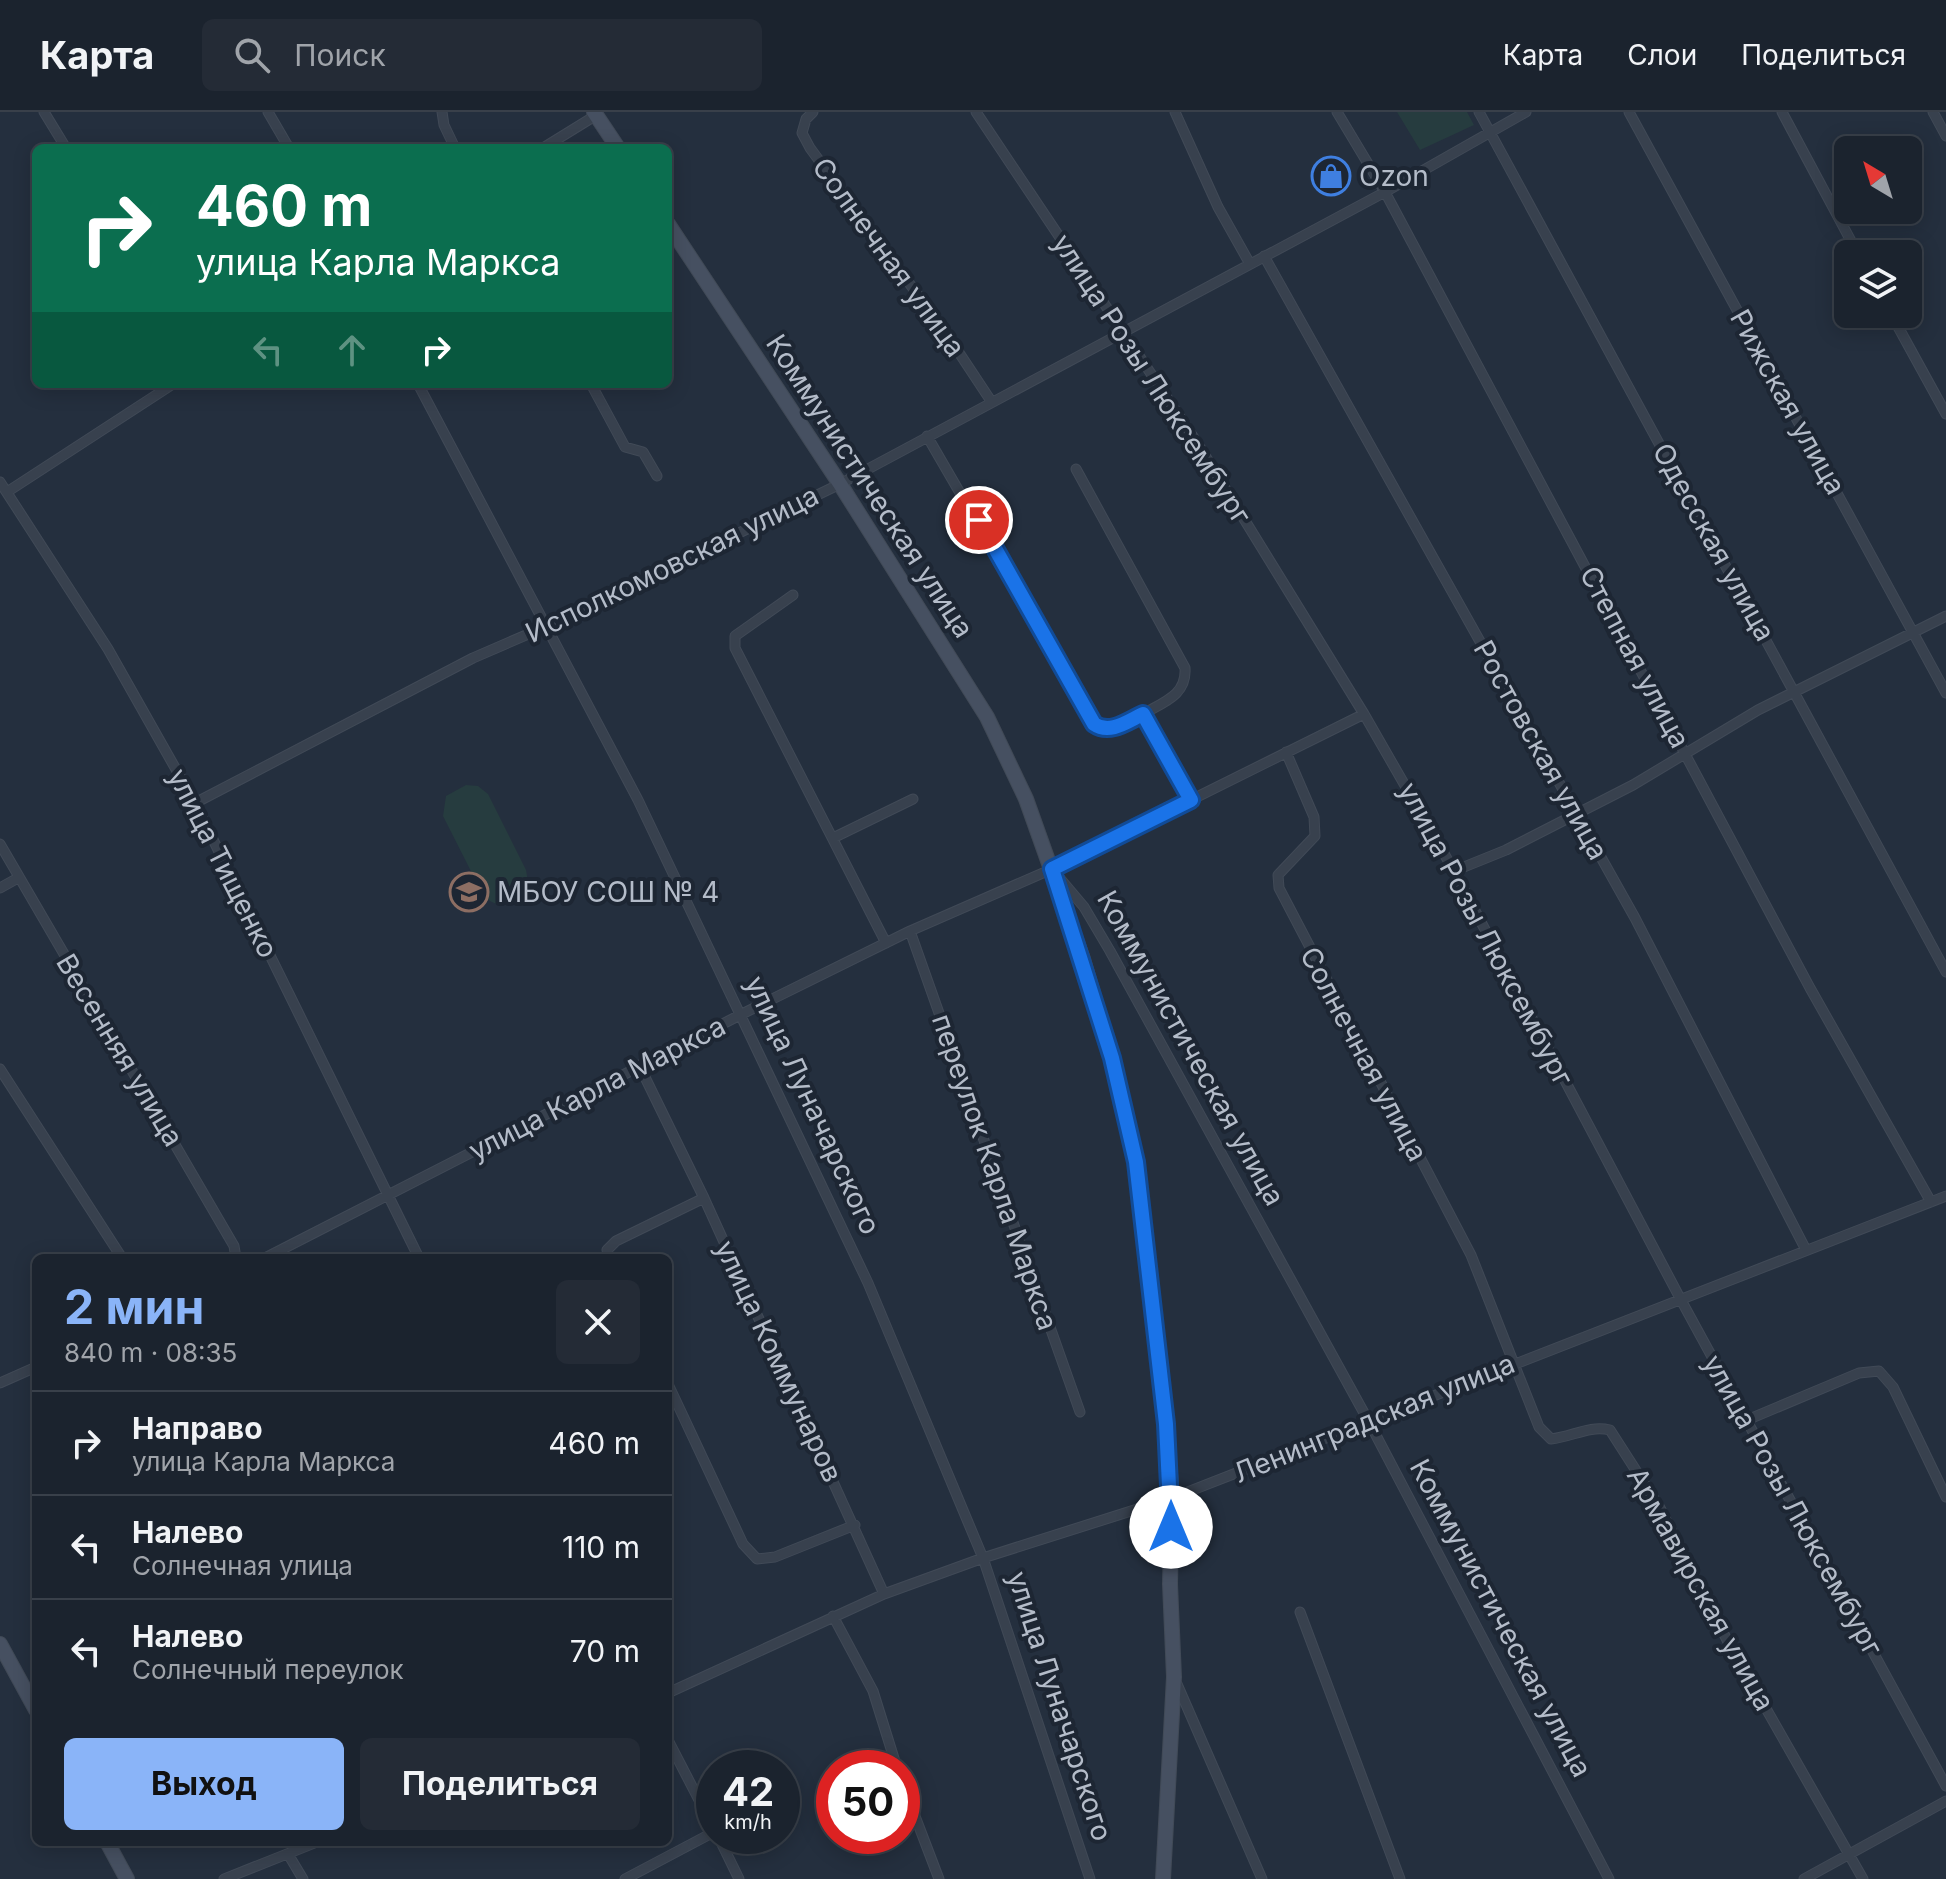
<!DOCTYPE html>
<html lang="ru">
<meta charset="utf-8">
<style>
body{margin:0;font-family:Inter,sans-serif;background:#242b36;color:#f1f3f6;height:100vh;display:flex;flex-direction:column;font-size:30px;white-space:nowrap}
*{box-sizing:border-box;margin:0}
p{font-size:26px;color:#a0a4aa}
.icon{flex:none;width:44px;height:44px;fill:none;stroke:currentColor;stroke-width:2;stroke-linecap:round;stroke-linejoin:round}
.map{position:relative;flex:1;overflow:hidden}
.details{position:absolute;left:32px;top:1142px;width:640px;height:592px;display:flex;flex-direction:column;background:#1b232e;border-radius:12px;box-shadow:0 4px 20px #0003,0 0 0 2px #39404a}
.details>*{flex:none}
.hud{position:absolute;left:32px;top:32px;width:640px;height:244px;border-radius:12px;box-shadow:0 4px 20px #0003,0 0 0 2px #39404a;background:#0b6e4f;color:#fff;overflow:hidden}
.needle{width:52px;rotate:322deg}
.fabs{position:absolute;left:1834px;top:24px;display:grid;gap:16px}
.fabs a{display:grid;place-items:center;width:88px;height:88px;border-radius:12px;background:#1b232e;box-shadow:0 4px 20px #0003,0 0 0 2px #39404a;font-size:40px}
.speed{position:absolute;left:696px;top:1638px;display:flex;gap:16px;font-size:40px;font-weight:700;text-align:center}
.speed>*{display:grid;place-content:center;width:104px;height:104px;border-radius:50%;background:#1b232e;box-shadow:0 4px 20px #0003,0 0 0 2px #39404a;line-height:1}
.speed small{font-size:20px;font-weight:400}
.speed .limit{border:12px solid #d22;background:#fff;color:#111}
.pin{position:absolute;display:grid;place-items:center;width:68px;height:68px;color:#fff;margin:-34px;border:4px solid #fff;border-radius:50%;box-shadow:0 2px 8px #0007}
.me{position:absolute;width:88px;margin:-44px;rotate:0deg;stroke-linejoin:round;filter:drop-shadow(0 0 6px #0008)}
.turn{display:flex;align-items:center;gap:28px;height:168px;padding:0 32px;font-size:36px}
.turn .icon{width:104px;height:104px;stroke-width:2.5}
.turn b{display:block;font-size:56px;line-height:68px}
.lanes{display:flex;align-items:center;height:76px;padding:0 32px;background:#0003;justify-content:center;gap:40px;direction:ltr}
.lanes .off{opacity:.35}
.round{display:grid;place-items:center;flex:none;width:84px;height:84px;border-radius:12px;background:#242b36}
.headline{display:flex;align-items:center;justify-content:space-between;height:136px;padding:0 32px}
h1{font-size:48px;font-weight:700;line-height:60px;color:#8ab4f8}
.primary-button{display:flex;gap:16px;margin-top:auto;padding:16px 32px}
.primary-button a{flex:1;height:92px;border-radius:12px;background:#8ab4f8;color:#111;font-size:32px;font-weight:700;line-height:92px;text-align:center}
.primary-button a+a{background:#242b36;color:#f1f3f6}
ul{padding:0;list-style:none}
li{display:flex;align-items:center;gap:24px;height:104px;padding:0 32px;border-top:2px solid #39404a}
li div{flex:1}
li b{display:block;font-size:30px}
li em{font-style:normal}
header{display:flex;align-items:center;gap:48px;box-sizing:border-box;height:112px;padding:0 40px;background:#1b232e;border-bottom:2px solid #39404a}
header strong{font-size:38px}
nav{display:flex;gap:44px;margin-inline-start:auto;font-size:28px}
.search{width:560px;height:72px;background:#242b36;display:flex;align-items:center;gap:20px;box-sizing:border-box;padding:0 28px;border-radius:12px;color:#a0a4aa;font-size:30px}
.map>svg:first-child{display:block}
.green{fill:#263c3f}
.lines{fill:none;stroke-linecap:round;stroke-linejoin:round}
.street-casing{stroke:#414a57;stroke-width:11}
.secondary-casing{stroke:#414a57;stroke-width:16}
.street{stroke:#38414e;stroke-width:9}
.secondary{stroke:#465061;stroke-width:14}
.route-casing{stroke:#114b97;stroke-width:20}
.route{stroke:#1a73e8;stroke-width:14}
.labels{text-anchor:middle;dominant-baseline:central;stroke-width:8;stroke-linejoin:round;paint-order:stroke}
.poi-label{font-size:28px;fill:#b4bcc9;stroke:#1d2633;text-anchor:start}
.street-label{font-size:28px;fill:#b4bcc9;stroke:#1d2633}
</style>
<header>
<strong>Карта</strong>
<div class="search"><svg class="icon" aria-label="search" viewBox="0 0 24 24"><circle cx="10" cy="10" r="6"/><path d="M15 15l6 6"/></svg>Поиск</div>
<nav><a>Карта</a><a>Слои</a><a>Поделиться</a></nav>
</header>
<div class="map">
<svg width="1946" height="1767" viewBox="0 0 1946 1767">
<rect width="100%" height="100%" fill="#242f3e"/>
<!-- green -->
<path class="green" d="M1397 0H1467L1474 13 1420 38Z
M466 673 478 674 488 682 526 758 528 770 524 782C511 795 496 797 483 783L443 704 446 684Z"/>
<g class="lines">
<defs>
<path id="street" d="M44 0 66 36
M268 0 289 36
M442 0 444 13 455 36
M813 0 806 7 802 21 810 36 948 224 991 289
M976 0 1196 329 1364 602 1454 759 1681 1188 1946 1674
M1175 0 1218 95 1250 152
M1337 0 1385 80 1810 876 1931 1090
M1479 0 1946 860
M1629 0 1946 581
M1782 0 1858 142
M1933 0 1946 24
M543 36 598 2
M1264 144 1635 806 1806 1138
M1891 202 1946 302
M418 272 638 688 868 1171 983 1446 1090 1767
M591 272 625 335 643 340 657 364
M927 324 1094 612C1110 623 1128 609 1143 602
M1076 357 1185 556C1187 583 1164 590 1143 602L1191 688
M0 370 108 537 195 691 419 1146
M7 380 173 272
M793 483 735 524V536L886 831
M1286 640 1314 705 1315 724 1278 763 1279 776 1471 1143 1539 1315 1551 1327C1572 1325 1589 1313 1610 1318L1660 1396 1727 1528 1863 1767
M195 691 473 546 547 514 840 372 1385 80 1526 0
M833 726 913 687
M0 732 234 1134 236 1146
M1454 759 1506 738 1633 673 1758 598 1946 504
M1057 763 1084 795 1110 839 1369 1310 1609 1767
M0 776 18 766
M910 819 1080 1300
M639 953 704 1086 884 1482
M0 957 122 1146
M265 1146 742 902 910 819 1052 757 1364 602
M610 1146 607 1138 616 1129 704 1086
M0 1271 36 1255
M668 1272 743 1432 757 1447 775 1445 855 1413
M1747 1308 1859 1261 1879 1259 1893 1275 1946 1385
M1300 1500 1400 1767
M833 1504 873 1579 897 1656
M1177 1572 1262 1767
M668 1581 884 1482 983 1446 1172 1386 1946 1084
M668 1628 714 1717
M902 1670 939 1767
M718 1724 739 1767
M288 1742 303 1767
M224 1767 317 1730
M625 1767 714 1720
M1804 1767 1946 1689"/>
<path id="secondary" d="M594 0 618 36
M668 112 840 372 987 605 1026 687 1083 847 1112 946 1136 1050 1166 1312 1172 1386 1170 1472 1174 1565 1163 1767
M0 1532 36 1598
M107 1730 127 1767"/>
</defs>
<!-- street casing -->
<use href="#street" class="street-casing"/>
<!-- secondary casing -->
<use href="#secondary" class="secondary-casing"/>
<!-- street -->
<use href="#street" class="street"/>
<!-- secondary -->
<use href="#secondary" class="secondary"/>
</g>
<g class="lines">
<defs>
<path id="route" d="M979 408 1094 612C1110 623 1128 609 1143 602L1191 688 1052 757 1112 946 1136 1050 1166 1312 1171 1415"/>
</defs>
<!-- route casing -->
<use href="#route" class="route-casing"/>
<!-- route -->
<use href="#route" class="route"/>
</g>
<!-- icons -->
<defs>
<symbol id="shop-ring" viewBox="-11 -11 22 22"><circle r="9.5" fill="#1d2633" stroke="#3f7fe0" stroke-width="1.5"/><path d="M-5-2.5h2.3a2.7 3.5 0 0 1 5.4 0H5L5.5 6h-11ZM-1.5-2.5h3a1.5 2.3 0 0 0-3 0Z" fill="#3f7fe0"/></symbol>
<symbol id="school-ring" viewBox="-11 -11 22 22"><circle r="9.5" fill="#1d2633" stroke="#8d6e63" stroke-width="1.5"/><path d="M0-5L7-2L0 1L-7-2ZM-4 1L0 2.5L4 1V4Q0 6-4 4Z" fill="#8d6e63"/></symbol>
</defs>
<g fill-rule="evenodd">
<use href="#shop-ring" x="1309" y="42" width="44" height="44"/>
<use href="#school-ring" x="447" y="758" width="44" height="44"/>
</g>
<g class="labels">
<!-- poi labels -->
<g class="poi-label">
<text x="1359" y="64">Ozon</text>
<text x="497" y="780">МБОУ СОШ № 4</text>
</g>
<!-- street labels -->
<g class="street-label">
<text transform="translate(889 145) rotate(54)">Солнечная улица</text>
<text transform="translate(1152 267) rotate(57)">улица Розы Люксембург</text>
<text transform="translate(1788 290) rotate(61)">Рижская улица</text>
<text transform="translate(870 374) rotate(57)">Коммунистическая улица</text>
<text transform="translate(1714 430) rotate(61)">Одесская улица</text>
<text transform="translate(672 452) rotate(-26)">Исполкомовская улица</text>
<text transform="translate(1635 545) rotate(62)">Степная улица</text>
<text transform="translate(1541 638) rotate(61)">Ростовская улица</text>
<text transform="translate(223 751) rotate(63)">улица Тищенко</text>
<text transform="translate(1486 822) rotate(62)">улица Розы Люксембург</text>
<text transform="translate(1191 936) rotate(61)">Коммунистическая улица</text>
<text transform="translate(120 938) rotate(59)">Весенняя улица</text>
<text transform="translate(1364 942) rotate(62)">Солнечная улица</text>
<text transform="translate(597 976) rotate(-27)">улица Карла Маркса</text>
<text transform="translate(813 993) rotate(65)">улица Луначарского</text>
<text transform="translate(995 1060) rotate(71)">переулок Карла Маркса</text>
<text transform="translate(779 1249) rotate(65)">улица Коммунаров</text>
<text transform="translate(1374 1306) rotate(-22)">Ленинградская улица</text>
<text transform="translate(1793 1393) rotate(61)">улица Розы Люксембург</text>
<text transform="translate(1701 1477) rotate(61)">Армавирская улица</text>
<text transform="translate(1501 1506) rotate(62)">Коммунистическая улица</text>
<text transform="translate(1060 1594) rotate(72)">улица Луначарского</text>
</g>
</g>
</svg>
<div class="fabs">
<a><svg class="needle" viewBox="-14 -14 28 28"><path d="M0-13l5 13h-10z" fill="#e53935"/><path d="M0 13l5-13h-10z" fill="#a0a4aa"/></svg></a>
<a><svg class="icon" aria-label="layers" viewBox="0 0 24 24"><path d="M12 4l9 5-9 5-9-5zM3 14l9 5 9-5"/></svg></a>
</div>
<div class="speed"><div>42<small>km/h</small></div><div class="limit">50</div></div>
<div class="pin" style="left:979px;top:408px;background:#d93025"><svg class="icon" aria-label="arrive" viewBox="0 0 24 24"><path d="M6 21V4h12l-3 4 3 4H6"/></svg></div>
<svg class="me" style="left:1171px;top:1415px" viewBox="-20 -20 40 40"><circle r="19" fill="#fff"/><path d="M0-13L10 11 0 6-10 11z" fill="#1a73e8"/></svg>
<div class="hud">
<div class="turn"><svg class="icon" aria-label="right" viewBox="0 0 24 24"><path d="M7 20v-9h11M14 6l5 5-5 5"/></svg><div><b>460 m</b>улица Карла Маркса</div></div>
<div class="lanes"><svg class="icon off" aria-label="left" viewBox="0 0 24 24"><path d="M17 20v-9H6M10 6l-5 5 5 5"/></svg><svg class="icon off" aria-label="ahead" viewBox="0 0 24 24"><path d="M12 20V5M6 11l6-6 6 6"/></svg><svg class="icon" aria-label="right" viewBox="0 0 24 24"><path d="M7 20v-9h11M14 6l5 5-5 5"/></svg></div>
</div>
<section class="details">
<div class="headline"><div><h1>2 мин</h1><p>840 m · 08:35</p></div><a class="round"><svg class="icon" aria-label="close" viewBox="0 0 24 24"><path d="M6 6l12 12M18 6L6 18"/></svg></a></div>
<ul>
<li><svg class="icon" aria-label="right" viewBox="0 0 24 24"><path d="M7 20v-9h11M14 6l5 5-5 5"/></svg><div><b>Направо</b><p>улица Карла Маркса</p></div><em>460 m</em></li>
<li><svg class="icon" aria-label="left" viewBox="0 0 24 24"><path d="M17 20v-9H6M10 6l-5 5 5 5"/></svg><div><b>Налево</b><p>Солнечная улица</p></div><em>110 m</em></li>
<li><svg class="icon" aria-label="left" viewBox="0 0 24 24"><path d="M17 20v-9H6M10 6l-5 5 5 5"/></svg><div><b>Налево</b><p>Солнечный переулок</p></div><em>70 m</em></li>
</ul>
<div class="primary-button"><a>Выход</a><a>Поделиться</a></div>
</section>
</div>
